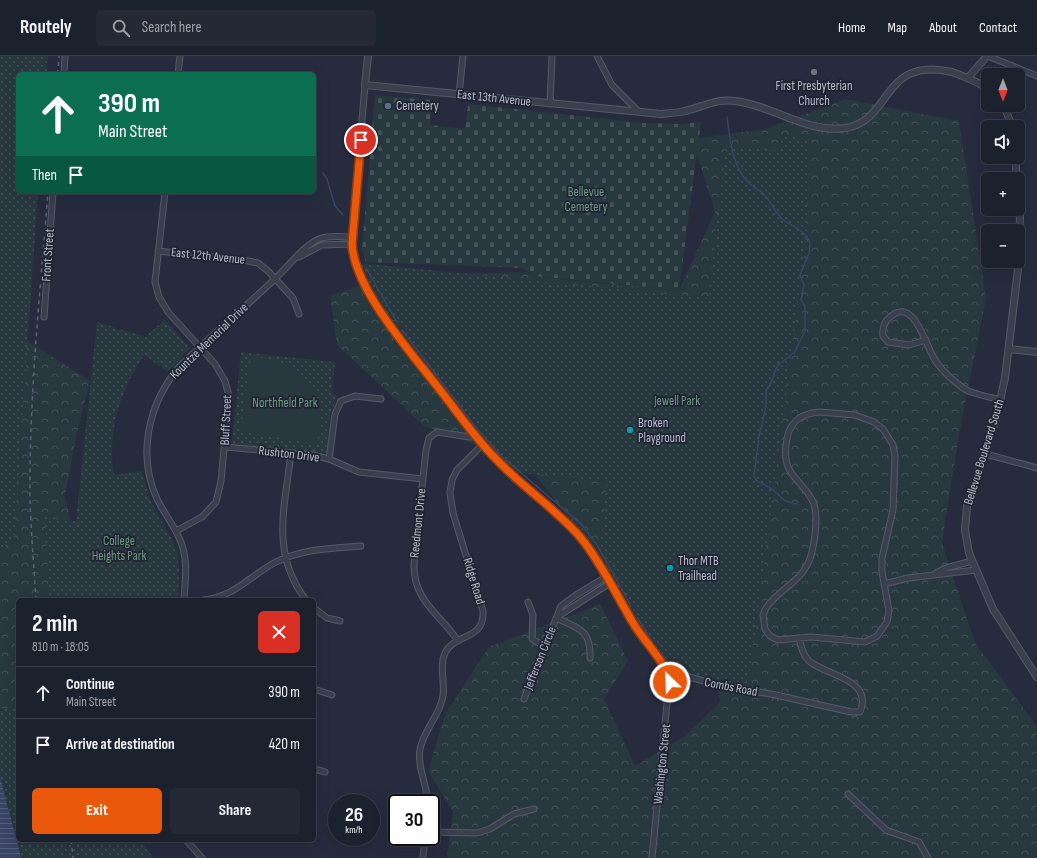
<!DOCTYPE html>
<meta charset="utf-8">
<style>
body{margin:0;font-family:"Sofia Sans Condensed",sans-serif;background:#252936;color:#f1f3f6;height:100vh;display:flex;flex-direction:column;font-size:15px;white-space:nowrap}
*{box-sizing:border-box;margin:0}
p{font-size:13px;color:#a0a3aa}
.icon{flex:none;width:22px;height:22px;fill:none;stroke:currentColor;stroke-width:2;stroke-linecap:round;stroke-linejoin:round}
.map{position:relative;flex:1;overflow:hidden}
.details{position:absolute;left:16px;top:542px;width:300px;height:244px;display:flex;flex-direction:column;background:#1c212e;border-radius:6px;box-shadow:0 4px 16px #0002,0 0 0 1px #3a3e4a}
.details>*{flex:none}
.guide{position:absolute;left:16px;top:16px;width:300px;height:122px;border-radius:6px;box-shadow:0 4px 16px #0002,0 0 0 1px #3a3e4a;background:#0b6e4f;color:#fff;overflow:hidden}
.needle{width:26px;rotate:180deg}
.fabs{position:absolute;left:981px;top:12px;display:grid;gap:8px}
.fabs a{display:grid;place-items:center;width:44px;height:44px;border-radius:6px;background:#1c212e;box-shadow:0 4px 16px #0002,0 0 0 1px #3a3e4a;font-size:20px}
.speed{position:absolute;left:328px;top:738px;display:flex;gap:8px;font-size:20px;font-weight:700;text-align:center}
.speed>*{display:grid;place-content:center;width:52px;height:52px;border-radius:50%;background:#1c212e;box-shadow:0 4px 16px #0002,0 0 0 1px #3a3e4a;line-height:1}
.speed small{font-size:10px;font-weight:400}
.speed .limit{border:2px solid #111;border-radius:6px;background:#fff;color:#111}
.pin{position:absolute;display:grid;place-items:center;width:34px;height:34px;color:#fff;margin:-17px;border:2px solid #fff;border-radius:50%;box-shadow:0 1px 4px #0007}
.me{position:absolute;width:44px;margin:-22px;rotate:336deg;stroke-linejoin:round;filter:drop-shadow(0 0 3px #0008)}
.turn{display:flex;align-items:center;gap:14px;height:84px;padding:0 16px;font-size:18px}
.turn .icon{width:52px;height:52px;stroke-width:2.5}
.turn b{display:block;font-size:28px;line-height:34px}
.then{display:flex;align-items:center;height:38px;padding:0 16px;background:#0003;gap:8px;font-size:15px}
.round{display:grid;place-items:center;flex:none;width:42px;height:42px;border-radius:6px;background:#252936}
.headline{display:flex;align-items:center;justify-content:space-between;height:68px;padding:0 16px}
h1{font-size:24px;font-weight:700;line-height:30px}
.primary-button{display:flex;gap:8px;margin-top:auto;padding:8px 16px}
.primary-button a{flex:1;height:46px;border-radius:6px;background:#ea580c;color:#fff;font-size:16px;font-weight:700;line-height:46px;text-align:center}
.primary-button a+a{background:#252936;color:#f1f3f6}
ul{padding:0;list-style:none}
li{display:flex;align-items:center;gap:12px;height:52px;padding:0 16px;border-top:1px solid #3a3e4a}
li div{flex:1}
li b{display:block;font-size:15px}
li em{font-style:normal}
header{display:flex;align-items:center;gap:24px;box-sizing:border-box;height:56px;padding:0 20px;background:#1c212e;border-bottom:1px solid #3a3e4a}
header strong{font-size:19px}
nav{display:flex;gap:22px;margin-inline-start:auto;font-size:14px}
.search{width:280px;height:36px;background:#252936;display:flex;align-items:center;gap:10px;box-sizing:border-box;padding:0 14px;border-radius:6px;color:#a0a3aa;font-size:15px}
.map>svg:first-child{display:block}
.forest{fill:url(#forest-crowns)}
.cemetery{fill:url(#cemetery-stones)}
.park{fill:url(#park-dots)}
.pitch{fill:#28383f}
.water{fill:url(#water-rules)}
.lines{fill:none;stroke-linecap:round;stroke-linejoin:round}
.stream{stroke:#3a4465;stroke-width:1.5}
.minor-casing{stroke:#555a69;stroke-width:7}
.tertiary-casing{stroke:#555a69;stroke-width:8}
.minor{stroke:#3a3f4e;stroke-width:5}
.tertiary{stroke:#3a3f4e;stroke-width:6}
.rail{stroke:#5c6275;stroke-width:1.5;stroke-dasharray:4 4;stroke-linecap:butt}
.route-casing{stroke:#983908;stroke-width:10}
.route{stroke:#ea580c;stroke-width:7}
.worship-dot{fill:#6b7280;stroke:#1f2433;stroke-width:1.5}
.service-dot{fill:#5c6f8a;stroke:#1f2433;stroke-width:1.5}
.culture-dot{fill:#0f9aa8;stroke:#1f2433;stroke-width:1.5}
.labels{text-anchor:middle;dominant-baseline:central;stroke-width:3.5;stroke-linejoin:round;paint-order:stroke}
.poi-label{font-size:13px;fill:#b6bac9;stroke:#1f2433;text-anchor:start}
.street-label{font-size:13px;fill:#b6bac9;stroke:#1f2433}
.park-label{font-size:13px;fill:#6e997f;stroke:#1f2433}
</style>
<header>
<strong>Routely</strong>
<div class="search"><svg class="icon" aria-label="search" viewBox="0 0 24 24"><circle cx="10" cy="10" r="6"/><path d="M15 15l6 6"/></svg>Search here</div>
<nav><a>Home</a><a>Map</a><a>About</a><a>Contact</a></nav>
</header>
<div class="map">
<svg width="1037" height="802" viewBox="0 0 1037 802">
<defs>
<pattern id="forest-crowns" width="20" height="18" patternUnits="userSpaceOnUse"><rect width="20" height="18" fill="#28383f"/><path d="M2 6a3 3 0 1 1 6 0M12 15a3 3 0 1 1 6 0" fill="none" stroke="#455359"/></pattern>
<pattern id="cemetery-stones" width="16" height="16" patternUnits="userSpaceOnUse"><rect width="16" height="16" fill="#28383f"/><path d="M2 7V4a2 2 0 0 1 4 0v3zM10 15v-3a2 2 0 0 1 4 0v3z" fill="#455359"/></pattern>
<pattern id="park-dots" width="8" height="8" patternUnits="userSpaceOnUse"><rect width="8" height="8" fill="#28383f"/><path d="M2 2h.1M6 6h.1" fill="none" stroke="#455359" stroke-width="1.8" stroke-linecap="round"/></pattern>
<pattern id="water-rules" width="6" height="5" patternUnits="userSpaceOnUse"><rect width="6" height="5" fill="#3a4465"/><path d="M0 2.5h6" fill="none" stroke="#545d7a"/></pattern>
</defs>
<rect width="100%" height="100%" fill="#262c3e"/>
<!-- forest -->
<path class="forest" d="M0 0 18 18V136L28 285 90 325 77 377 65 439 88 544H18V784H141L153 802H21L0 721Z
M845 43 959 65 986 242 959 378 942 487 975 587 1037 670V802H447L453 756 428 715 445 658 489 591 600 548 628 605 604 643 635 710 685 680 720 646 707 578 631 542 526 407 424 370 337 289 330 240 393 219 528 216 534 220 577 225 679 234 715 156 692 83 766 73Z"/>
<!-- cemetery -->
<path class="cemetery" d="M375 39 432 44 430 69 465 73 468 48 643 67 681 68 701 66 679 234 534 220 522 212 366 206 362 194Z"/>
<!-- park -->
<path class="park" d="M0 0H48L47 18H18V136H38L14 483 0 494Z
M782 80 809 83 807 175 748 630 725 627 671 613 648 582 599 502 607 425 510 416 393 261 391 254 390 256 365 224 359 207 709 242 725 90 780 95Z
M165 264 190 292 168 316 144 299C120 335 107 375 114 419L142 415 150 444 173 485 177 496 179 515 178 544H49L45 461 76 465 97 266 145 281Z
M241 296 335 306 332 336 338 342 330 358 326 397 232 388Z
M0 652 18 653V784H140L153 802H0Z"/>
<!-- pitch -->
<path class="pitch" d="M251 300C305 307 328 333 317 388L245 376 241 371Z"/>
<!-- water -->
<path class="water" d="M0 721 21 802H0Z"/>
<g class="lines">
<!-- stream -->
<path class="stream" d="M727 61C730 83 732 111 749 127 753 132 760 134 764 138 769 143 777 159 782 163 793 172 802 171 810 186L809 197 800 219 804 229 801 244 805 250V275L794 297 779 308 775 314 772 325 766 335V349L759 381 754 420 756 424 772 433 785 445 797 448
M323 117 327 123 335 150 343 159
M366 212 397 266
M402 274 475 370 499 398 582 469 597 489 630 548
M638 562 654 589 674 613"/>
<defs>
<path id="minor" d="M597 0 612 29 638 55
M988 0 1037 20
M64 18 65 0
M178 18 180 0
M365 29 352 181 354 201 360 217 375 246 394 274 482 389 500 407 555 455 582 483 636 571 666 615 719 629 776 639 851 656H860C874 623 825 619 809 605 803 599 801 591 799 582
M459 38 463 0
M550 48 552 0
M165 136 155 226 159 241 168 256 215 308 225 325 229 340 221 425 216 446 202 461 176 475
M158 195 243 204 258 207 268 215 293 242 299 258
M299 201 322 189 352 188
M44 261 53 136
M926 284 909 289 888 286 883 280C882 272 884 266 890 261 914 239 926 291 935 304 939 311 951 323 958 328 968 338 987 340 1001 344
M819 356 855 359 874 366 883 373 893 389 895 400 893 454 882 502V516L889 555 887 566 877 580 865 586 811 581 778 584 770 580 765 573 763 559 766 552C781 530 805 526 812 496 815 482 818 462 814 448 809 434 795 425 789 413 785 405 785 397 786 389 788 368 798 358 819 356Z
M225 391 313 399 329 403 359 416 423 423
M291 397C285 451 270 497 306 544
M986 398 1037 412
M329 403 335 358 341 345 355 340 381 343
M936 517 946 512 972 505
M884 528 908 522 976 514
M184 544C185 525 188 507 182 489 177 473 165 459 157 443 137 399 148 348 179 311 210 281 244 252 276 222 288 211 304 189 319 183 329 179 341 181 352 181
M203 544C236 540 247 522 274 507 301 493 331 492 361 490
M528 546 533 559 532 583 544 590
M314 552 327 562 340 565
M557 561 610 527
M556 562C580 573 591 574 590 602
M458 585C440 558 413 545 414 508L426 394 429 382 437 376 470 381 475 380
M314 633 332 639
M524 643 561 550 576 539 606 521
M314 713 325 716
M848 738 886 774 919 786 928 802
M428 747C427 729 417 711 420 693 424 674 440 659 443 640 445 626 439 610 445 597 454 577 485 585 483 555L453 457 450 437 452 424 457 414 482 389
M431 776 477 777 490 773 514 758 534 753
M186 784 202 802
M423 802 425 781
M652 802 669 626 666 615"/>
<path id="tertiary" d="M368 0 365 29 661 58C669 57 678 57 685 55 703 51 717 42 735 45 772 49 807 78 846 72 893 64 881 0 952 16 965 21 977 25 988 33
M968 22 987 0
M1004 49 1012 71
M1015 101 1017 123
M1018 130 1020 159 1019 204 1005 322 996 363 967 450 965 474 969 497 993 553 1037 621
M1009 293 1037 296"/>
</defs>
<!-- minor casing -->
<use href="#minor" class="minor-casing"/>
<!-- tertiary casing -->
<use href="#tertiary" class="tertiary-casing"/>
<!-- minor -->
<use href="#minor" class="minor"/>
<!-- tertiary -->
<use href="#tertiary" class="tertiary"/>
<!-- rail -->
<path class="rail" d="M58 18 59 0
M36 544C34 511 31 477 30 444 29 341 40 238 48 136
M71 784 73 802"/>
</g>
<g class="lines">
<defs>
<path id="route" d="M361 84 352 188C355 235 411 296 440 334 459 358 477 385 499 406 525 433 557 454 581 482 603 509 617 541 635 570 645 586 667 608 670 626"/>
</defs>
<!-- route casing -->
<use href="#route" class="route-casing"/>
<!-- route -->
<use href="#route" class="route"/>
</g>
<!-- markers -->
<circle class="worship-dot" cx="814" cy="16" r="4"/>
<circle class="service-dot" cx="388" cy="50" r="4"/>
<g class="culture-dot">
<circle cx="630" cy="374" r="4"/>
<circle cx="670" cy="512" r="4"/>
</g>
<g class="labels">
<!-- poi labels -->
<g class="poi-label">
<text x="814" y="30" text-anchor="middle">First Presbyterian<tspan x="814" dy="15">Church</tspan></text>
<text x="396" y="50">Cemetery</text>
<text x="638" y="367">Broken<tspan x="638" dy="15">Playground</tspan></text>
<text x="678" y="505">Thor MTB<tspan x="678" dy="15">Trailhead</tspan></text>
</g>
<!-- street labels -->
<g class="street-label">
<text transform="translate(494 42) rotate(6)">East 13th Avenue</text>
<text transform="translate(48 199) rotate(-86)">Front Street</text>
<text transform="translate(208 200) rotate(6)">East 12th Avenue</text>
<text transform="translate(209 285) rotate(-44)">Kountze Memorial Drive</text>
<text transform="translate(226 364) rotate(-87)">Bluff Street</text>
<text transform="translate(984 396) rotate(-73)">Bellevue Boulevard South</text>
<text transform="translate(289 398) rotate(7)">Rushton Drive</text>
<text transform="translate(418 467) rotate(-84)">Reedmont Drive</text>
<text transform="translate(474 525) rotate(73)">Ridge Road</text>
<text transform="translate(540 602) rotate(-68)">Jefferson Circle</text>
<text transform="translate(731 631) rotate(11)">Combs Road</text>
<text transform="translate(662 708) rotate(-84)">Washington Street</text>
</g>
<!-- park labels -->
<g class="park-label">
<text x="586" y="136">Bellevue<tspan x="586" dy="15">Cemetery</tspan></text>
<text x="677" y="345">Jewell Park</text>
<text x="285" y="347">Northfield Park</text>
<text x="119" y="485">College<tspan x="119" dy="15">Heights Park</tspan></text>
</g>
</g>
</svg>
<div class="fabs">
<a><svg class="needle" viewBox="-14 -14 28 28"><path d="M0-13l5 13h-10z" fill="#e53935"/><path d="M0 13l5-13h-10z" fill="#a0a3aa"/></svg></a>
<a><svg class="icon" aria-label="sound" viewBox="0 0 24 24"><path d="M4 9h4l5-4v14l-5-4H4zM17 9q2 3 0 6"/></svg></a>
<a>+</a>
<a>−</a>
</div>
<div class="speed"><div>26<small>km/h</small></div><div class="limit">30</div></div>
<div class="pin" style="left:361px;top:84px;background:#d93025"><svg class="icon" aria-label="arrive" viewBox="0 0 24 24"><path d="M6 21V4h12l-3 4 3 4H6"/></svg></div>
<svg class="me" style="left:670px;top:626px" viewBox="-20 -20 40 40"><circle r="17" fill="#ea580c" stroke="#fff" stroke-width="3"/><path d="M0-11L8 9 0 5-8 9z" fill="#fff"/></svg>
<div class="guide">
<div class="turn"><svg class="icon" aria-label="ahead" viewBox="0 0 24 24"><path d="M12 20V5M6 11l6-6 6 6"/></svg><div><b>390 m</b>Main Street</div></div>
<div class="then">Then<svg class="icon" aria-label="arrive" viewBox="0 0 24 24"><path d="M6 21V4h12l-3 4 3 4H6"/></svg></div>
</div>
<section class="details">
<div class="headline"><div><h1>2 min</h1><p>810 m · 18:05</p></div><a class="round" style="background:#d93025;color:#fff"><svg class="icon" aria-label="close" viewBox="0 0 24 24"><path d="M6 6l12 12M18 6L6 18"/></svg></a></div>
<ul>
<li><svg class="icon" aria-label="ahead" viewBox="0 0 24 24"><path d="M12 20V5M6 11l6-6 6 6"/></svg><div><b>Continue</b><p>Main Street</p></div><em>390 m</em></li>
<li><svg class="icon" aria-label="arrive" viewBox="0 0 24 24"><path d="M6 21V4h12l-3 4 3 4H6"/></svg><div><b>Arrive at destination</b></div><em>420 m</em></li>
</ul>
<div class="primary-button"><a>Exit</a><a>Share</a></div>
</section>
</div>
